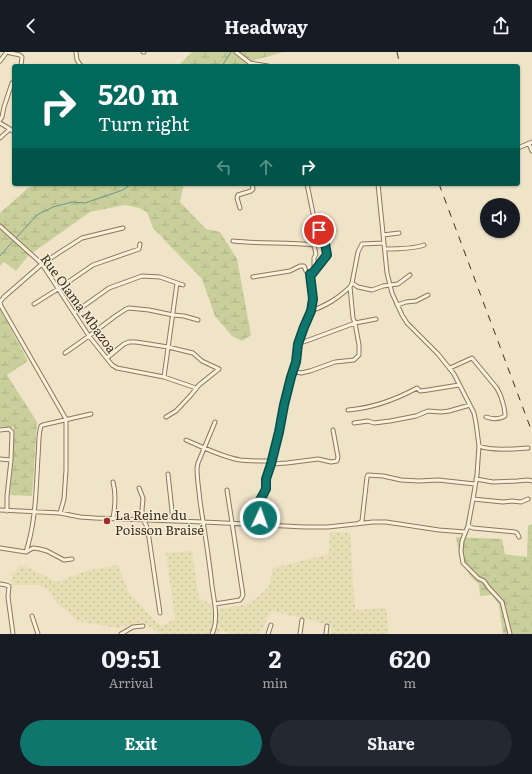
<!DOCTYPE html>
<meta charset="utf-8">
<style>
body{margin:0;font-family:Literata,serif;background:#242831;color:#f1f3f6;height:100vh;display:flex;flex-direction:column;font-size:15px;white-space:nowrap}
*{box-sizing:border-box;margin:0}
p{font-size:13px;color:#9ea1a6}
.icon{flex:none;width:22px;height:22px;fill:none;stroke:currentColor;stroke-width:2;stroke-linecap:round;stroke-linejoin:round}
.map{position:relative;height:582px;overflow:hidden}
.details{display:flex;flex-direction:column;background:#171b24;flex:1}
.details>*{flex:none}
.hud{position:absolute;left:12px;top:12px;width:508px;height:122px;border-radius:4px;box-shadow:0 1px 3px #0004;background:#00695c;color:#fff;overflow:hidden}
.tools{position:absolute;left:480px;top:146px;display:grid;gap:8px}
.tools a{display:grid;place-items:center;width:40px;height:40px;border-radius:50%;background:#171b24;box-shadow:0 1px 3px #0004;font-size:20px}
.pin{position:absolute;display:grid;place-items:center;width:34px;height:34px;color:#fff;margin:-17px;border:2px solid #fff;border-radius:50%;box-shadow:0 1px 4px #0007}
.me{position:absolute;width:44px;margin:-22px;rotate:3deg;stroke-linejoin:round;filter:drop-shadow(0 0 3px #0008)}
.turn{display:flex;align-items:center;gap:14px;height:84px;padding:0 20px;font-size:18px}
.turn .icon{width:52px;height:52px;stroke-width:2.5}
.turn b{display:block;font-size:28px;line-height:34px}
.lanes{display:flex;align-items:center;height:38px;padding:0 20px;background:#0003;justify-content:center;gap:20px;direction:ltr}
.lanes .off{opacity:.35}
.eta{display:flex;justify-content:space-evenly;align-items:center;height:68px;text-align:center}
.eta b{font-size:24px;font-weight:700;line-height:28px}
.button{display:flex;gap:8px;margin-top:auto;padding:8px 20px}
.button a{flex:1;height:46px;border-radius:24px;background:#0f766e;color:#fff;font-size:16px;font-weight:700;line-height:46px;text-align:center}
.button a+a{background:#242831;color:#f1f3f6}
header{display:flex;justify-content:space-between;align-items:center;height:52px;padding:0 20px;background:#171b24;font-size:18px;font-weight:700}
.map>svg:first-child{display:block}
.farmland{fill:url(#farmland-dots)}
.wetland{fill:url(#wetland-marsh)}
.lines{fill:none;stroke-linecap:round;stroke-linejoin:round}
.stream{stroke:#6f938a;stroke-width:1}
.minor-casing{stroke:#8d765c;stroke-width:5}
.minor{stroke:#faf1dc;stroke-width:3}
.rail{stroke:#3d2e20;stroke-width:1;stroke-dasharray:7 7;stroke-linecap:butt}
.route-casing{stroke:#0a4d48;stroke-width:10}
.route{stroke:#0f766e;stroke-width:7}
.poi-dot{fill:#9e2a2b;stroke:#f7eed8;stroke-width:1.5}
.labels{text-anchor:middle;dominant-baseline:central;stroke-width:3;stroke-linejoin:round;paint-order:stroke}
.street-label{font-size:13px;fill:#3d2e20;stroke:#f7eed8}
.poi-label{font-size:13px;fill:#3d2e20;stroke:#f7eed8;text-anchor:start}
</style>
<header><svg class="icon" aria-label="back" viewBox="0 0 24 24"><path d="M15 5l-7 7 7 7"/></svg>Headway<svg class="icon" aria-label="share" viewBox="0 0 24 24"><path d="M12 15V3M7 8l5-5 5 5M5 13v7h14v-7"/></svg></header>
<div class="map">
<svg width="532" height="582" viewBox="0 0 532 582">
<defs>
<pattern id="farmland-dots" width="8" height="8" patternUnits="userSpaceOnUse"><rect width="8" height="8" fill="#e6deb5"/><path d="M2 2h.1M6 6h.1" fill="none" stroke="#c6bf9b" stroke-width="1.8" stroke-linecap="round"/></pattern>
<pattern id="wetland-marsh" width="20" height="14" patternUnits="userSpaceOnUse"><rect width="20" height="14" fill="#c9cf9b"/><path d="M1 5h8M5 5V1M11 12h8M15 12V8" fill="none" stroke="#aeb285"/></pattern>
</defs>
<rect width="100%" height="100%" fill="#f0e4c8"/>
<!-- farmland -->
<path class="farmland" d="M330 480 350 481 355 558 386 556 389 582H331V573L271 559 260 582H230L221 578 219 582H160L143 570 118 576 77 569 55 549 49 538 39 533H12L11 521H15L19 514 27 515 57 530 86 519 118 513 128 539 152 566 161 574 175 567 166 501 192 499 199 546 209 551 212 558 249 552 269 535 273 516 329 502Z"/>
<!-- wetland -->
<path class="wetland" d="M192 0H284L248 10V14H178Z
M39 132H184L180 150 206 177 220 180 237 207 251 283 242 289 232 284 215 264 202 227 153 176 147 160 139 156 125 153 90 160 28 204 16 219 4 210 0 214V161L28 136Z
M0 257 28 309 7 323 37 370 32 444 10 443 13 411 14 375H0Z
M532 472V582H503L499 553 492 543 480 544 479 532 470 524 460 506 456 485 502 487 505 502 527 505 528 474Z"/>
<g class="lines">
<!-- stream -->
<path class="stream" d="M222 14 231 0
M16 186 37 163 53 155 72 150 85 151 123 138 131 132
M0 204 14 188"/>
<defs>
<path id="minor" d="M6 0 20 3 22 5 21 14
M76 0 77 8 81 14
M143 0H144
M236 0 250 11 251 14
M0 9 6 1
M250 11 268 14
M0 68 2 65 4 55 12 31 14 30
M0 71 10 77 14 80
M0 86 10 77
M529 92 532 99
M518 96 532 90
M378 132 387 221 392 241 402 263 407 271 438 302 454 322 474 361 476 371 479 394 477 423 473 447 468 474 462 489 461 499 463 511 478 526 484 529 489 536 502 550 510 582
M240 156 237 146 238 143 251 139 253 137 252 132
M0 174 42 212 89 284 112 313 117 316 164 325 196 336
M383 183 399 181
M233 189C260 192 287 190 314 193
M385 197C396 197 413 197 424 193
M313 220 314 215V206L316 202 314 193 315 179V172
M253 225 290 219 300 214H304L306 219 310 222
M352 231 358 235 372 238 383 234 398 232 410 223
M34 252 58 237 93 213 139 197 140 192
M397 253 406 250 416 249 428 243
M311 259C327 253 337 247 350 235
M74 261 109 236 142 224 160 225 183 233
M298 292 355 271 353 266 350 235 352 231 358 200 362 192 384 191
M65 301 89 284 114 265 126 257 129 256 149 258 173 263 184 264 198 268
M107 306 124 292 129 290H136L168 295 193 301 202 309 219 317 199 333 191 343 176 359 166 365
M450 316 472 306 496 335C501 342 505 356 505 364 499 368 492 367 486 365
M293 319 301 321 310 319 335 310 354 308 359 303V293L355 271 376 267
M164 325 177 231
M348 358C372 356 395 348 417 336L420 339 428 338 459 333
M354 371 368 369 374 371 390 369 416 364 428 359 441 360 449 359 470 353
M0 378 9 377 12 380 11 408 0 407
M186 388C202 395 222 405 240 408 249 409 259 409 268 409L271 412 287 411 318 407 331 410 337 409 338 405 333 378
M479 394C490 399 516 397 528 396
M168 422 173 468
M476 427 493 430 517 429 528 428 532 429
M139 436 143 446 142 458 143 467 147 475 149 486 160 561
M473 447 503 450 512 449 521 450 528 447
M0 458 60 461 80 465 95 466 203 470 305 475H328L373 470H386L439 478 465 480
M7 459V444L11 408
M60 461 64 447 66 418V367L1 254 0 250 4 245 42 212 60 200 82 186 123 176
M113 466C115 455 116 441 113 430
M359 471 362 469 367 425 368 423 383 424 401 428 419 429 438 428 475 432
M256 473 260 466 259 462V450L266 437V427L271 412 279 380 284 353 291 325 296 310 298 292 304 275 311 259 313 247 310 222H312L327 203 325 191 319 178 315 171 307 132
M468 474 473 476 515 480 517 481 519 485
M0 496 26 500 33 496 40 497 47 499 64 508 72 507
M26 500C36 469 36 437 38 405 39 395 38 384 41 374L43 373 91 362
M0 532 6 533 9 534 8 545 13 582
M215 552 240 548 242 545 243 543 227 438
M32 564 38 582
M121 582 133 575 143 574
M212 582C219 568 214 548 212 534 209 505 204 477 200 449 199 438 197 427 197 416L198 411 215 370
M268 582 271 573
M300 582 302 568
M326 582 327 574"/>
</defs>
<!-- minor casing -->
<use href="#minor" class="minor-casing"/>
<!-- minor -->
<use href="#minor" class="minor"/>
<!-- rail -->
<path class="rail" d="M397 0 400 14
M439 132 532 380"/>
</g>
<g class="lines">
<defs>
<path id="route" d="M260 466 259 462V450L266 437V427L271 412 279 380 284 353 291 325 296 310 298 292 304 275 311 259 313 247 310 222H312L327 203 325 191 319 178"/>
</defs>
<!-- route casing -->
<use href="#route" class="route-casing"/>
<!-- route -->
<use href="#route" class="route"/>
</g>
<!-- markers -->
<circle class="poi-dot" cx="107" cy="469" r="4"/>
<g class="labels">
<!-- street labels -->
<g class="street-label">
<text transform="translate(79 251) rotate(54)">Rue Olama Mbazoa</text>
</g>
<!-- poi labels -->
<g class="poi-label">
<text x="115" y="462">La Reine du<tspan x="115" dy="15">Poisson Braisé</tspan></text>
</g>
</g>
</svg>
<div class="tools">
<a><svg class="icon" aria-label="sound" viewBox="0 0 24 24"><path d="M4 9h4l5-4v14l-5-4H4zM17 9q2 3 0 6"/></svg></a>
</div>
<div class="pin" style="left:319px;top:178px;background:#d93025"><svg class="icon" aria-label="arrive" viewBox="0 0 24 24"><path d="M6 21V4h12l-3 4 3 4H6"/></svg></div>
<svg class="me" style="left:260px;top:466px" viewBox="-20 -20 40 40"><circle r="17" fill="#0f766e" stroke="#fff" stroke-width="3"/><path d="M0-11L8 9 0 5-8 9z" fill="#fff"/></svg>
<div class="hud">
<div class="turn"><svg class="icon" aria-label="right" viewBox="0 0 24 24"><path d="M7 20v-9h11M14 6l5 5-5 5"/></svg><div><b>520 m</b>Turn right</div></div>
<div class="lanes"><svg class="icon off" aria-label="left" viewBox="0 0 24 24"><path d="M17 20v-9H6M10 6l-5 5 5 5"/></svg><svg class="icon off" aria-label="ahead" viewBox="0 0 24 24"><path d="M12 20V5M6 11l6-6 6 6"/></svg><svg class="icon" aria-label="right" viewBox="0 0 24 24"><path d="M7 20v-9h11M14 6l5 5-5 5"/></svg></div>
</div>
</div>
<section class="details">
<div class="eta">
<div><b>09:51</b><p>Arrival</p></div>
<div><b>2</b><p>min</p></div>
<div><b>620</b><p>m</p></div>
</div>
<div class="button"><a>Exit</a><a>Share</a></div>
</section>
